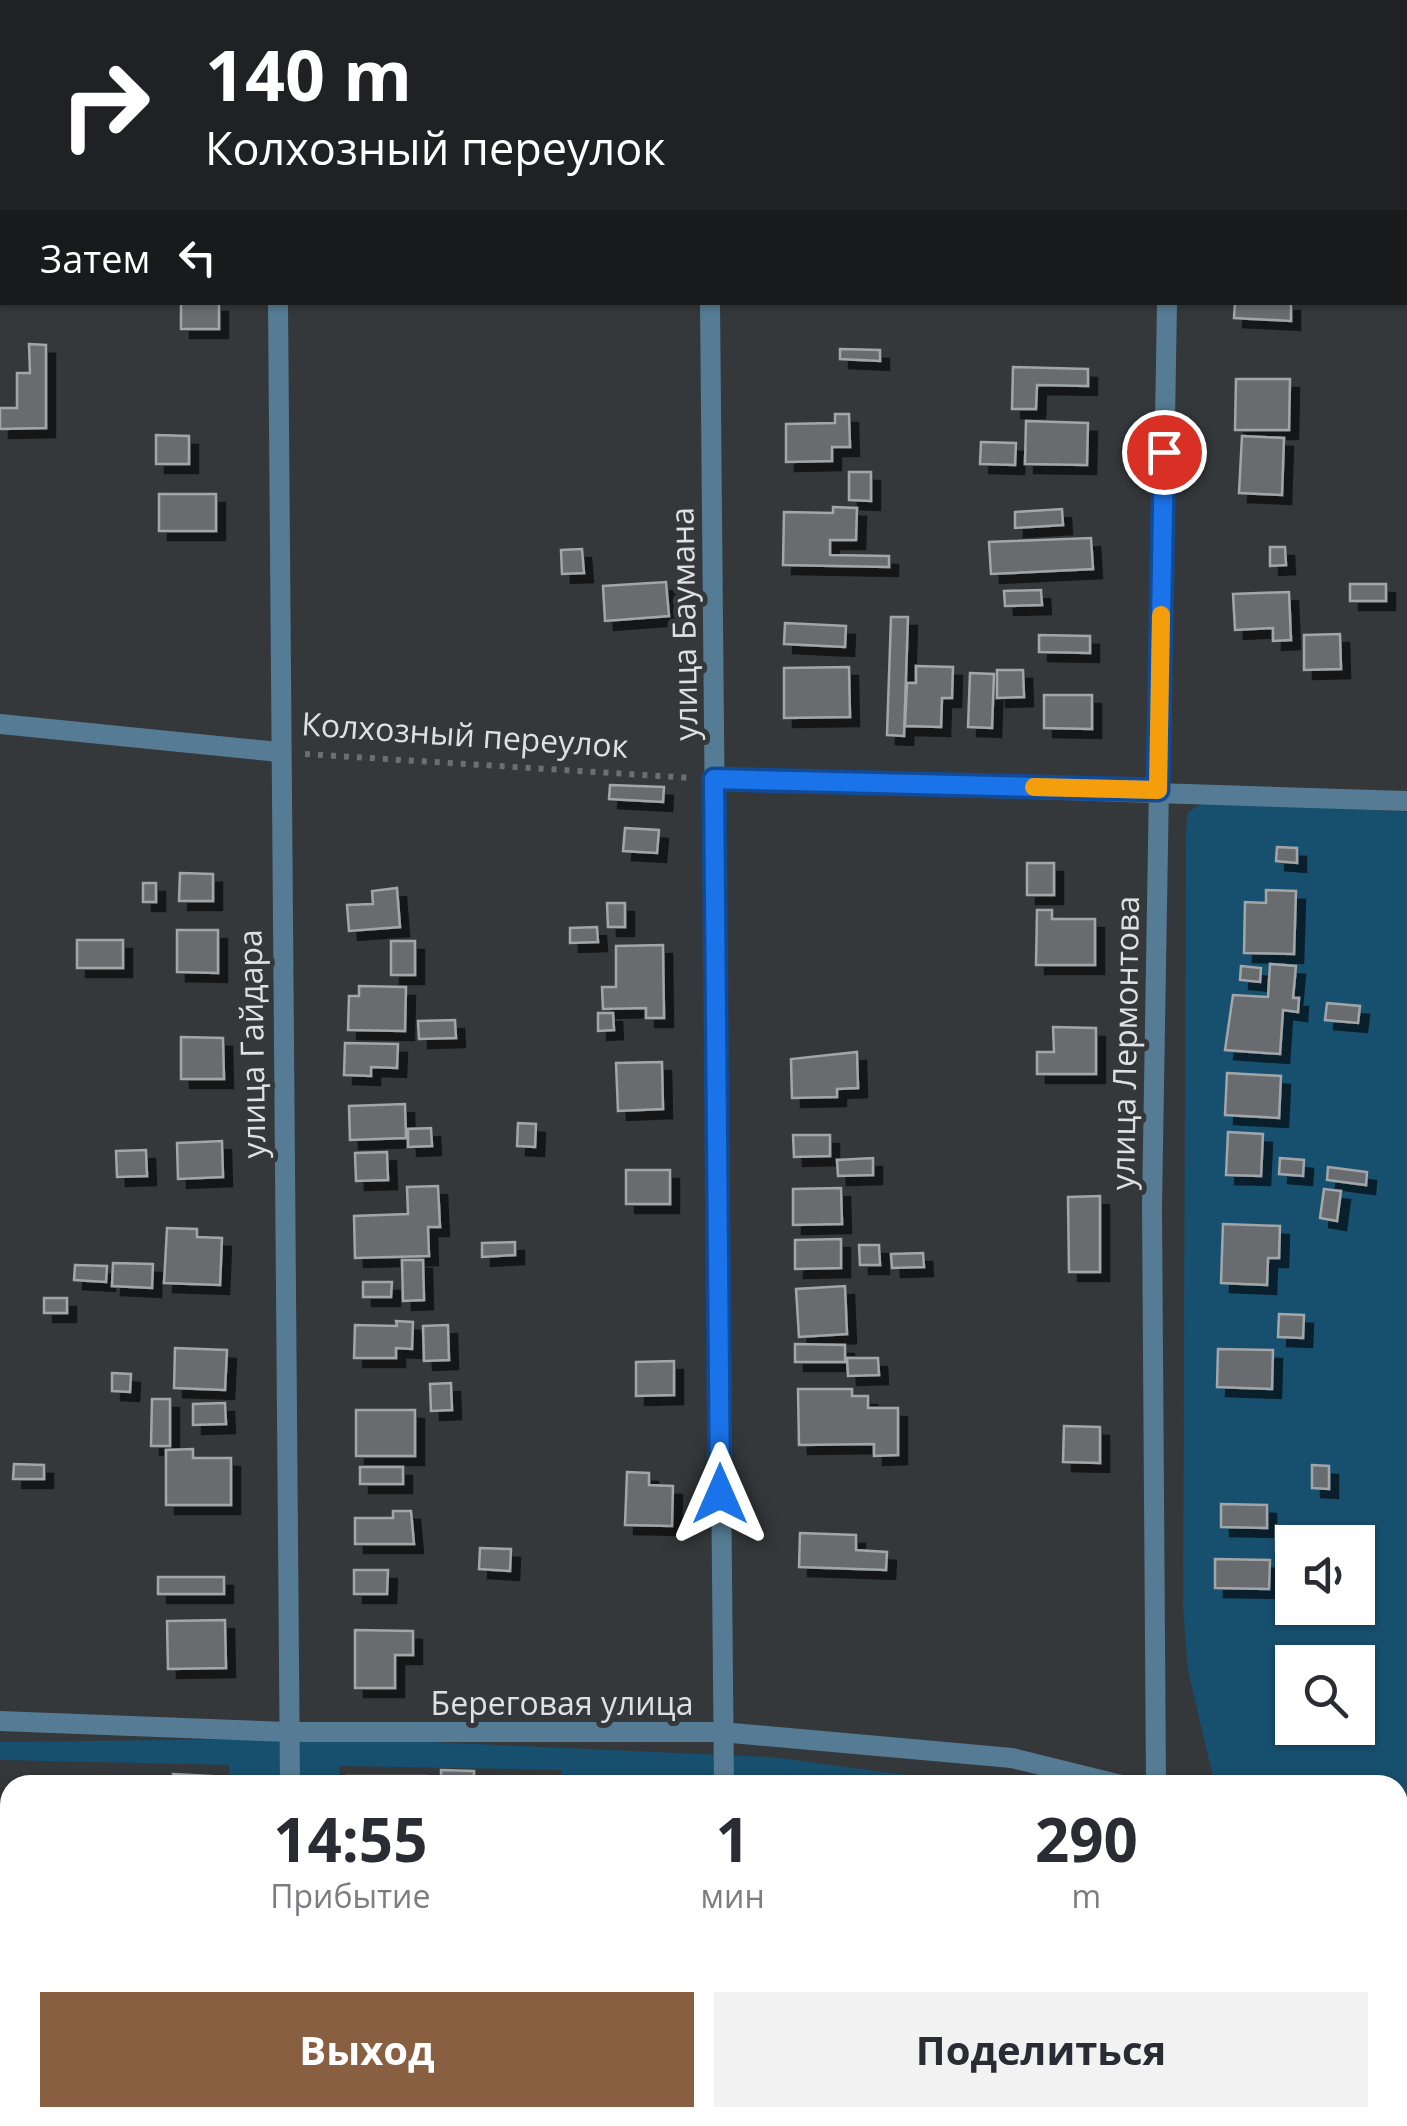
<!DOCTYPE html>
<html lang="ru">
<meta charset="utf-8">
<style>
body{margin:0;font-family:"Open Sans",sans-serif;background:#f2f2f3;color:#2b2b33;height:100vh;display:flex;flex-direction:column;font-size:38px;white-space:nowrap}
*{box-sizing:border-box;margin:0}
p{font-size:32px;color:#7c7c81}
.icon{flex:none;width:55px;height:55px;fill:none;stroke:currentColor;stroke-width:2;stroke-linecap:round;stroke-linejoin:round}
.map{position:relative;flex:1;overflow:hidden}
.details{position:absolute;left:0px;top:1775px;width:1408px;height:352px;display:flex;flex-direction:column;background:#fff;border-radius:30px 30px 0 0;box-shadow:0 2px 8px #0004}
.details>*{flex:none}
.hud{position:absolute;left:0px;top:0px;width:1408px;height:305px;box-shadow:0 2px 8px #0004;background:#202124;color:#fff;overflow:hidden}
.controls{position:absolute;left:1275px;top:1525px;display:grid;gap:20px}
.controls a{display:grid;place-items:center;width:100px;height:100px;border-radius:0px;background:#fff;box-shadow:0 2px 8px #0004;font-size:50px}
.pin{position:absolute;display:grid;place-items:center;width:85px;height:85px;color:#fff;margin:-42px;border:5px solid #fff;border-radius:50%;box-shadow:0 2px 10px #0007}
.me{position:absolute;width:110px;margin:-55px;rotate:0deg;stroke-linejoin:round;filter:drop-shadow(0 0 8px #0008)}
.turn{display:flex;align-items:center;gap:35px;height:210px;padding:0 40px;font-size:45px}
.turn .icon{width:130px;height:130px;stroke-width:2.5}
.turn b{display:block;font-size:70px;line-height:85px}
.then{display:flex;align-items:center;height:95px;padding:0 40px;background:#0003;gap:20px;font-size:38px}
.eta{display:flex;justify-content:space-evenly;align-items:center;height:170px;text-align:center}
.eta b{font-size:60px;font-weight:700;line-height:70px}
.button{display:flex;gap:20px;margin-top:auto;padding:20px 40px}
.button a{flex:1;height:115px;border-radius:0px;background:#895f41;color:#fff;font-size:40px;font-weight:700;line-height:115px;text-align:center}
.button a+a{background:#f2f2f3;color:#2b2b33}
.map>svg:first-child{display:block}
.green{fill:#174f6e;fill-rule:evenodd}
.lines{fill:none;stroke-linecap:round;stroke-linejoin:round}
.stream{stroke:#012234;stroke-width:10}
.building{fill:#686c6e;stroke:#a2a6a9;stroke-width:2.5;filter:url(#shadow)}
.path{stroke:#6b6f70;stroke-width:6;stroke-dasharray:5 8;stroke-linecap:butt}
.service{stroke:#557c94;stroke-width:20}
.minor{stroke:#557c94;stroke-width:20}
.route-casing{stroke:#114b97;stroke-width:25}
.route{stroke:#1a73e8;stroke-width:18}
.slow{stroke:#f59e0b;stroke-width:18}
.labels{text-anchor:middle;dominant-baseline:central;stroke-width:10;stroke-linejoin:round;paint-order:stroke}
.street-label{font-size:32px;fill:#dee0e1;stroke:#34383a}
</style>
<div class="map">
<svg width="1407" height="2126" viewBox="0 0 1407 2126">
<defs>
<filter id="shadow"><feDropShadow dx="9" dy="9" stdDeviation="0" flood-color="#0009"/></filter>
</defs>
<rect width="100%" height="100%" fill="#34383a"/>
<!-- green -->
<path class="green" d="M1207 801 1407 812V1909L1398 1918V1785H1215L1188 1671 1183 1607 1186 829 1188 812ZM1292 1542H1358V1608H1292ZM1292 1662H1358V1728H1292Z
M341 1738 771 1757 982 1785H701L563 1779 561 1770 340 1766 339 1785H230L229 1765 0 1760V1742Z
M1407 1989V2126H1318L1315 2118H1398V1995Z
M700 2118H1272L1275 2126H700Z"/>
<g class="lines">
<!-- stream -->
<path class="stream" d="M1166 2126 1173 2118"/>
</g>
<!-- building -->
<path class="building" d="M1235 302H1291V321L1234 318Z
M181 303H219V329H181Z
M29 344 46 345V428L0 429V408H17V373H30Z
M840 349 880 350V361L840 359Z
M1013 367 1088 369V386L1037 385 1036 409H1012Z
M1236 379H1290L1289 430H1235Z
M835 414H849L850 447H832V461L786 462V424L835 423Z
M1026 421 1088 423 1087 465 1025 464Z
M156 435 189 436V464H156Z
M1242 436 1284 438 1282 495 1239 493Z
M981 442 1016 443 1015 465 980 464Z
M849 472H871V501L849 500Z
M159 494H216V531H159Z
M833 507 857 508 856 540H830V555L889 556V567L783 565 784 512 833 513Z
M1062 509 1063 525 1015 528V512Z
M1091 538 1093 569 991 574 989 542Z
M1270 547H1285L1286 565 1270 566Z
M582 549 584 573 562 574 561 550Z
M666 582 669 616 605 621 603 586Z
M1350 584H1386V601H1350Z
M1041 590 1042 605 1005 606 1004 591Z
M1289 592 1291 640 1273 641V628L1235 630 1233 594Z
M891 617H908L904 736 887 735Z
M785 623 846 626 845 647 784 644Z
M1340 634 1341 669 1304 670V635Z
M1039 635 1090 636V653L1039 652Z
M916 666 953 667 952 698H942L941 727 905 726 907 683H916Z
M849 667 850 717 784 718V668Z
M997 670H1023L1024 697 997 698Z
M970 673 994 674 992 728 968 727Z
M1044 695H1092V729L1044 728Z
M610 785 664 787 663 802 609 799Z
M625 828 659 830 657 853 623 851Z
M1277 847 1297 848V863L1276 861Z
M1027 863H1054V895H1027Z
M180 873 213 874V901H179Z
M143 883H156V902H143Z
M397 888 400 927 349 931 347 905 373 904 372 891Z
M1266 890 1296 891 1294 954 1244 953 1245 902 1266 903Z
M607 903H625V927H608Z
M1037 910H1052V919H1095V965H1036Z
M597 927 598 942 570 943V928Z
M177 930H218V973L177 972Z
M77 940H123V968H77Z
M391 941H415V975H391Z
M663 945 664 1018H646V1008L603 1009 602 987H616V946Z
M1270 964 1296 966 1293 998H1299L1298 1012 1283 1010 1280 1054 1225 1050 1233 995 1268 997Z
M1241 966 1261 968 1260 982 1240 980Z
M359 986 406 987 405 1031 348 1030 349 996H359Z
M1327 1003 1360 1006 1358 1023 1325 1020Z
M598 1013H613L614 1030 598 1031Z
M455 1020 456 1038 419 1039 418 1021Z
M1053 1027 1096 1028V1074H1037V1052H1054Z
M181 1037 223 1038 224 1079H181Z
M345 1043 398 1044 397 1068 371 1067V1076L344 1075Z
M857 1052 858 1088 837 1089V1097L792 1098 791 1059Z
M662 1062 663 1109 618 1111 616 1063Z
M1227 1073 1281 1076 1279 1118 1225 1115Z
M405 1104 406 1138 350 1140 349 1106Z
M518 1123 536 1124 535 1147 517 1146Z
M431 1128 432 1146 408 1147V1129Z
M1228 1132 1263 1134 1261 1176 1226 1175Z
M793 1135H830V1156L794 1157Z
M222 1141 223 1177 178 1179 177 1143Z
M146 1150 147 1176 117 1177 116 1151Z
M387 1152 388 1180 356 1181 355 1153Z
M873 1158V1175L838 1176 837 1160Z
M1280 1158 1304 1160 1303 1176 1279 1174Z
M1328 1167 1367 1172 1366 1185 1327 1180Z
M626 1170H670V1204H626Z
M438 1186 440 1227H428L429 1256 355 1258 354 1216 408 1214 407 1187Z
M841 1188 842 1224 793 1225V1189Z
M1324 1189 1341 1191 1337 1221 1320 1218Z
M1100 1196V1272H1069L1068 1197Z
M1223 1224 1280 1226 1279 1258H1268L1267 1285 1221 1283Z
M167 1228 197 1229V1237L222 1238 220 1285 164 1283Z
M841 1239V1268L795 1269V1240Z
M515 1242V1255L482 1257V1243Z
M859 1245H879L880 1265H860Z
M923 1253 924 1267 892 1268 891 1254Z
M402 1260H423L424 1300 403 1301Z
M113 1263 153 1264 152 1288 112 1286Z
M75 1265 107 1266 106 1282 74 1280Z
M363 1282H392L391 1297H363Z
M845 1286 847 1334 799 1337 796 1289Z
M44 1298H67V1313H44Z
M1279 1314 1304 1315 1303 1338 1278 1337Z
M396 1321 413 1322 412 1349 396 1348V1358H354L355 1325 397 1326Z
M448 1325 449 1360 424 1361 423 1326Z
M795 1344 845 1345V1362H795Z
M175 1348 227 1350 225 1390 174 1388Z
M1218 1349 1273 1350 1272 1389 1217 1387Z
M847 1358H878L879 1375 848 1376Z
M674 1361V1395L636 1396V1362Z
M112 1373 131 1374 130 1392 112 1391Z
M451 1383 452 1410 431 1411 430 1384Z
M798 1389H852V1396H868V1408H898V1455L874 1456V1444L799 1445Z
M152 1399H170V1446H151Z
M225 1403 226 1424 193 1425V1404Z
M356 1410H415V1456H356Z
M1064 1426 1100 1427V1463L1063 1462Z
M193 1449V1458H231V1505H166V1450Z
M14 1464 44 1465V1479H13Z
M1312 1465 1329 1466V1489L1312 1488Z
M360 1467H403V1484H360Z
M627 1472 649 1473V1485L673 1486 672 1526 625 1525Z
M1221 1504 1267 1505V1528L1221 1527Z
M393 1511H411L414 1544H355V1518H393Z
M1276 1526 1305 1527V1542H1292V1550H1276Z
M800 1533 856 1535V1550L887 1552 886 1570 799 1567Z
M480 1548 511 1549 510 1571 479 1569Z
M1215 1559 1270 1560 1269 1589 1215 1588Z
M354 1570H388L387 1594H354Z
M158 1577H224V1594H158Z
M225 1620 226 1668 168 1669 167 1621Z
M355 1630 413 1631V1655H395V1688H355Z
M441 1770 474 1771V1785H441Z
M173 1774 228 1777V1785H173Z
M347 1776H426V1785H347Z"/>
<g class="lines">
<!-- path -->
<path class="path" d="M305 754 692 778"/>
<!-- service -->
<path class="service" d="M1287 2118 1291 2126"/>
<!-- minor -->
<path class="minor" d="M277 0V2
M707 0V2
M1173 2V0
M278 302 290 1785
M710 302 724 1785
M0 724 279 752
M715 779 1407 801
M0 1721 288 1732H721L1012 1758 1121 1785
M1156 1785 1152 1207 1167 302
M300 2118 301 2126"/>
</g>
<g class="lines">
<defs>
<path id="route" d="M720 1494 714 779 1158 790 1164 452"/>
</defs>
<!-- route casing -->
<use href="#route" class="route-casing"/>
<!-- route -->
<use href="#route" class="route"/>
<!-- slow -->
<path class="slow" d="M1034 787 1158 790 1161 615"/>
</g>
<g class="labels">
<!-- street labels -->
<g class="street-label">
<text transform="translate(683 624) rotate(-91)">улица Баумана</text>
<text transform="translate(465 734) rotate(4)">Колхозный переулок</text>
<text transform="translate(1124 1043) rotate(-89)">улица Лермонтова</text>
<text transform="translate(251 1044) rotate(-91)">улица Гайдара</text>
<text x="562" y="1702">Береговая улица</text>
</g>
</g>
</svg>
<div class="controls">
<a><svg class="icon" aria-label="sound" viewBox="0 0 24 24"><path d="M4 9h4l5-4v14l-5-4H4zM17 9q2 3 0 6"/></svg></a>
<a><svg class="icon" aria-label="search" viewBox="0 0 24 24"><circle cx="10" cy="10" r="6"/><path d="M15 15l6 6"/></svg></a>
</div>
<div class="pin" style="left:1164px;top:452px;background:#d93025"><svg class="icon" aria-label="arrive" viewBox="0 0 24 24"><path d="M6 21V4h12l-3 4 3 4H6"/></svg></div>
<svg class="me" style="left:720px;top:1494px" viewBox="-20 -20 40 40"><path d="M0-17L14 15 0 8-14 15z" fill="#1a73e8" stroke="#fff" stroke-width="4"/></svg>
<div class="hud">
<div class="turn"><svg class="icon" aria-label="right" viewBox="0 0 24 24"><path d="M7 20v-9h11M14 6l5 5-5 5"/></svg><div><b>140 m</b>Колхозный переулок</div></div>
<div class="then">Затем<svg class="icon" aria-label="left" viewBox="0 0 24 24"><path d="M17 20v-9H6M10 6l-5 5 5 5"/></svg></div>
</div>
<section class="details">
<div class="eta">
<div><b>14:55</b><p>Прибытие</p></div>
<div><b>1</b><p>мин</p></div>
<div><b>290</b><p>m</p></div>
</div>
<div class="button"><a>Выход</a><a>Поделиться</a></div>
</section>
</div>
